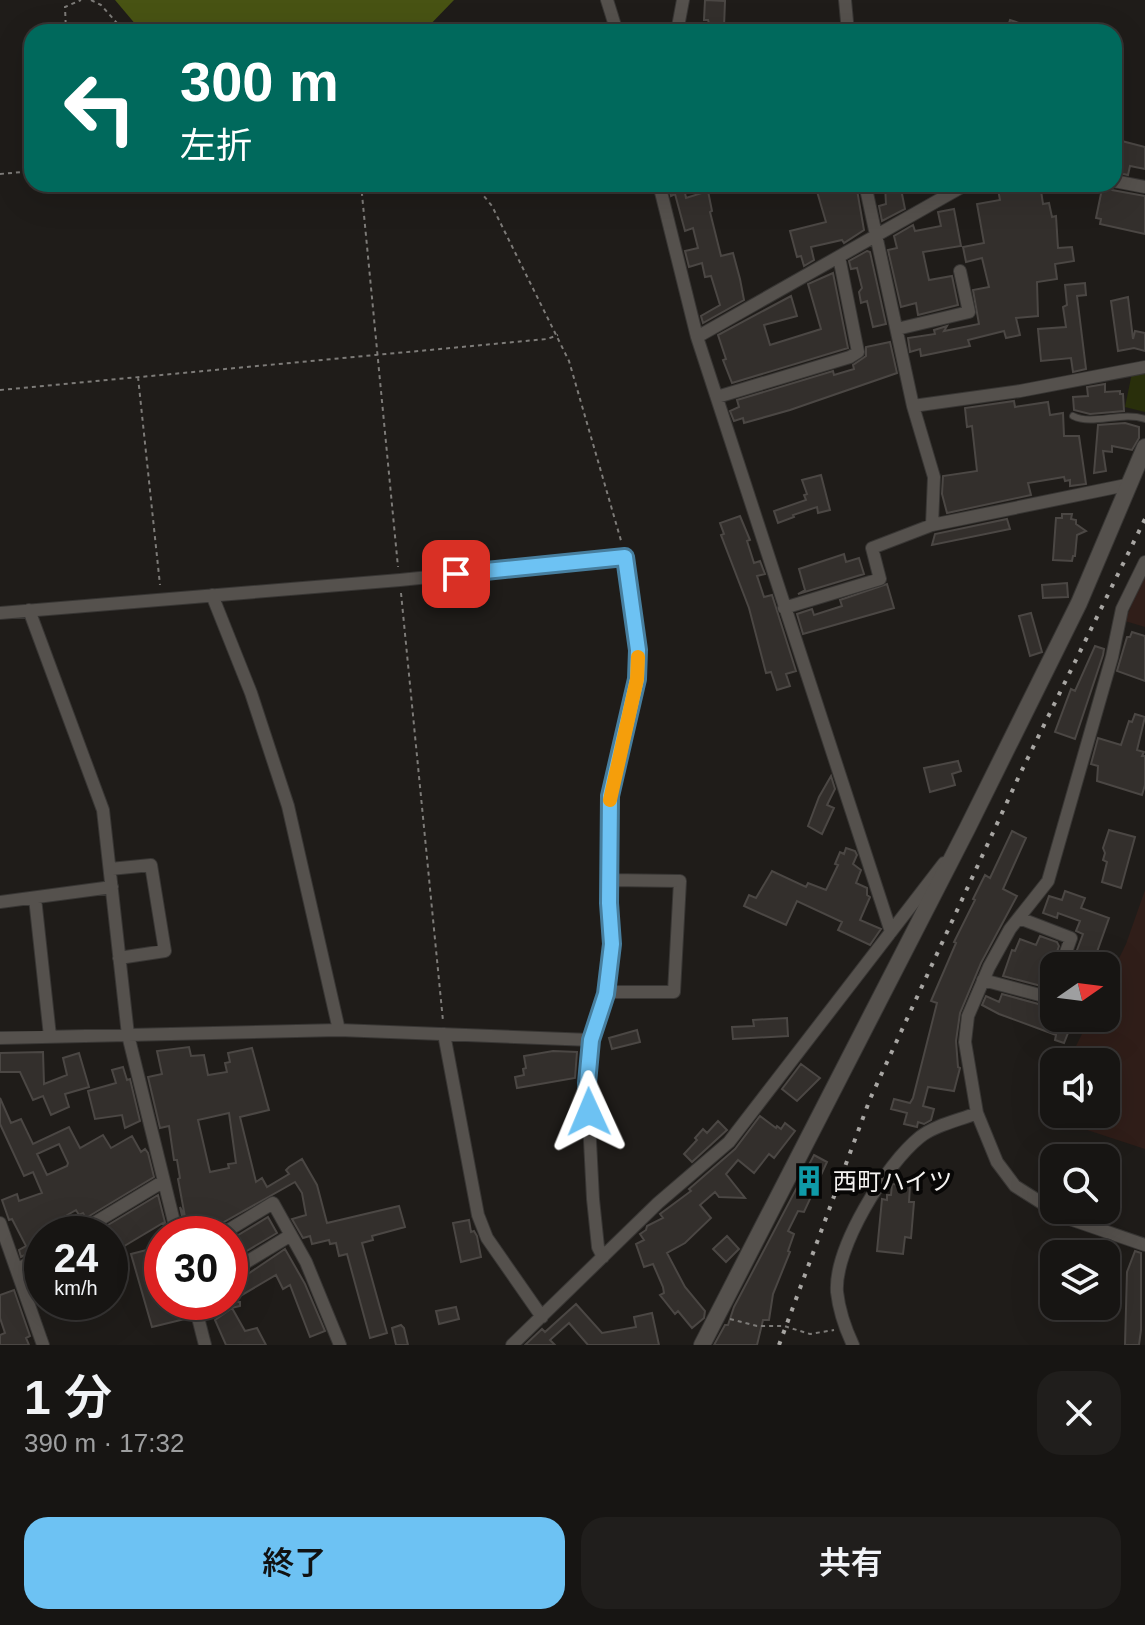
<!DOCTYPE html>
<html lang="ja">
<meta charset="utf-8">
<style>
body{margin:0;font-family:Arial,"Noto Sans JP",sans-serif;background:#201e1c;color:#f1f3f6;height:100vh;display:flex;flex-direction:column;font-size:30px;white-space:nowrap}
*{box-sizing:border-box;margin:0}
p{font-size:26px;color:#9e9fa0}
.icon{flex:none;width:44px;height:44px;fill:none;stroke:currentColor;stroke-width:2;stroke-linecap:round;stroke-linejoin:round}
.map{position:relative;height:1345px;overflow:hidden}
.panel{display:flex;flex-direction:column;background:#171513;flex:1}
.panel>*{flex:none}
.guide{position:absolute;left:24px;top:24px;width:1098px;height:168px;border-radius:24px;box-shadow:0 8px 32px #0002,0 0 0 2px #363433;background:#00695c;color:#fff;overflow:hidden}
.needle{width:52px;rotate:76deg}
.tools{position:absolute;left:1040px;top:952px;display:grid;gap:16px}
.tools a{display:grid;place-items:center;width:80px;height:80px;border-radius:16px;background:#171513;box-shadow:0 8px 32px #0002,0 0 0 2px #363433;font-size:40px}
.speed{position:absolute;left:24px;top:1216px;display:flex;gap:16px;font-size:40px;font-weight:700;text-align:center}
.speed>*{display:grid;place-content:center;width:104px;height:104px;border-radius:50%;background:#171513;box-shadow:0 8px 32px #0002,0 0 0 2px #363433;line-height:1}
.speed small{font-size:20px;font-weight:400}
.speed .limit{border:12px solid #d22;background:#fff;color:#111}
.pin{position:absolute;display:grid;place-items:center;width:68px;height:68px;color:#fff;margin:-34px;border-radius:16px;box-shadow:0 4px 12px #0006}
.me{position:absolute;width:88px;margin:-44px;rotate:359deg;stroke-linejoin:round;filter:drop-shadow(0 0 6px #0008)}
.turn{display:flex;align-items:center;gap:28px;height:168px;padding:0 24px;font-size:36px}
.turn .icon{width:104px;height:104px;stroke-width:2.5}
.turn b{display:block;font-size:56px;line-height:68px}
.round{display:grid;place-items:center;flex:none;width:84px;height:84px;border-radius:24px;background:#201e1c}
.head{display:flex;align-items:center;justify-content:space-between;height:136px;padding:0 24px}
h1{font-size:48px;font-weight:600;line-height:60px}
.cta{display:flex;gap:16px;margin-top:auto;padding:16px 24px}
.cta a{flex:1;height:92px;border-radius:24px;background:#6dc2f3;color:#111;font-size:32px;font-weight:600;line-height:92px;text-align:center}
.cta a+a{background:#201e1c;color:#f1f3f6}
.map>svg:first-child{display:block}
.industrial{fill:#301e19}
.green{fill:#292f0b}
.forest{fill:#485313}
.building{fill:#332f2c;stroke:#4b4744;stroke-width:2;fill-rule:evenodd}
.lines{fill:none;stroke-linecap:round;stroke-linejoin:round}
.service-casing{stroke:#383634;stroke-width:8}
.minor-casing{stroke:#383634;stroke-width:14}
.tertiary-casing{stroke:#383634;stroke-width:18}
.path{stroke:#7d7b78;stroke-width:2;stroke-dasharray:4 4;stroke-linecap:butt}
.service{stroke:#55514d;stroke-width:6}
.minor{stroke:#55514d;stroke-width:12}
.tertiary{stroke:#55514d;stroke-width:16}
.rail{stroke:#a8a6a3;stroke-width:4;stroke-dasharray:4 8;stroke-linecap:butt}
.route-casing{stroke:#477e9e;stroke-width:20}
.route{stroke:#6dc2f3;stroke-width:14}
.slow{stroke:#f59e0b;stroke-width:14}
.labels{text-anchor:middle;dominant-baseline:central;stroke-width:8;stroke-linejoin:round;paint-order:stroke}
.poi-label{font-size:24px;fill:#f5f3f1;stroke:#080706;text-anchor:start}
</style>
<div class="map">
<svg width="1145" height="1345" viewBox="0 0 1145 1345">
<rect width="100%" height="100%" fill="#1f1c19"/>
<!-- industrial -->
<path class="industrial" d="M1145 571V627L1125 621Z
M1145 890V1149L1078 1127 1063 1114H1106V1062H1068L1090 1018H1106V985L1126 944Z"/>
<!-- green -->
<path class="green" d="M1132 373H1145V412L1125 407Z"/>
<!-- forest -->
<path class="forest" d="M115 0H454L423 32H142Z"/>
<!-- building -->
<path class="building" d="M705 0 725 1 724 27H710L708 20H704Z
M1010 20 1041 30V32H1006Z
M1118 140 1145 147V169L1130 166 1128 175 1114 172Z
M668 184H677L679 189 684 188 686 198 708 191 712 211 710 212 721 256 733 253 740 279 744 300 703 323 701 316 720 305 711 276 705 277 702 263 689 267 685 251 698 248 693 228 685 231 675 194 671 196Z
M836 184H856L864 230 844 243 842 240 811 247 814 260 804 266 801 256 797 257 790 231 826 222 816 188Z
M900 184 905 209 882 221 879 206 886 204 885 186Z
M997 184H1040L1043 204 1049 203 1052 217 1056 216 1058 248 1072 247 1074 261 1055 264 1057 279 1037 282 1038 316 1016 318 1020 335 1006 338 1004 331 968 340 970 346 921 356 920 349 910 352 908 338 935 334 934 330 947 326 944 331 979 324 973 290 989 287 982 258 966 262 963 247 984 243 977 204 1000 200Z
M1103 184 1112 190 1145 196V234L1100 224 1101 219 1096 218Z
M954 209 961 246 923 252 929 280 952 276 958 305 918 315 916 303 901 307 888 250 897 248 894 236 913 225 915 231 941 226 938 212Z
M867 251 870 252 886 324 873 327 867 301 861 303 859 292 862 288 857 268 851 269 849 261Z
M833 273 848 348 732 383 723 360 726 359 718 335 791 296 797 316 764 325 770 345 821 329 808 284Z
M1085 283 1086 295 1077 296 1086 369 1073 372 1071 358 1041 361 1038 329 1066 327 1063 307 1067 305 1065 285Z
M1128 297 1133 339 1135 331 1145 333V351L1134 348 1118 351 1111 301Z
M890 342 897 373 790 410 744 423 743 418 734 421 730 411 739 407 737 400 833 371 834 375 854 369 853 365 866 356V347Z
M1105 384V392L1120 391V394H1123L1124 411 1090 414 1074 410 1073 397 1088 396 1087 387Z
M1014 401 1015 407 1048 402 1050 415 1063 413 1064 436H1079L1086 484 1070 486V480L1065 481 1064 477 1028 483 1031 495 947 513 942 494 943 476 977 471 972 426 967 427 965 408Z
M1125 423 1139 427V438L1132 450 1112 446V452L1103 451 1106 471 1094 473 1098 425Z
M821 475 830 510 818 513 817 507 793 515 794 517 778 523 774 511 806 500 804 495 807 494 802 480Z
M1062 514H1072L1071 519 1076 520V524L1086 531 1077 535 1075 556H1073L1072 561 1053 560 1056 518H1062Z
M740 516 750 540 747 541 754 563 760 561 765 574 757 576 764 597 772 595 796 671 786 674 790 686 777 690 771 672 766 673 749 608 721 535 724 534 720 523Z
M1007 519 1010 529 932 545 935 534Z
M844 554 846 562 859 558 864 574 798 594 805 590 799 569Z
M1067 583 1068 597 1043 598 1042 585Z
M887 584 894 608 803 634 797 614 812 609 814 615 842 606 840 600Z
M1031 613 1042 652 1030 656 1019 616Z
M1132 632 1145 636V681L1117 671 1127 637H1130Z
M1095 646 1104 649 1103 655 1075 739 1055 732 1071 689 1075 691Z
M1135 714 1145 717 1137 750 1144 752 1142 756H1145V785L1142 795 1097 781 1098 766 1091 764 1098 738 1121 745 1129 721 1132 722Z
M958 761 961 771 952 774 955 785 930 792 924 768Z
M831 776 835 789 827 805 834 808 822 834 808 826 819 797Z
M1109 830 1135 837 1121 888 1102 882 1107 862 1103 860 1105 853 1103 848Z
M1012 831 1026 838 1003 889 1017 896 981 963 960 1013 956 1041 958 1067 960 1068 954 1091 928 1087 923 1106 934 1109 931 1120 924 1124 918 1122 917 1127 904 1124 907 1113 891 1109 894 1099 910 1103 913 1098 937 1003 931 1001 956 943 954 942 975 900 973 899 985 875 990 878Z
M846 848 855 851 857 855 853 864 861 870 856 883 867 888V895L870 897 860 920 881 929 870 945 838 930 842 922 797 901 786 925 744 906 749 895 756 898 772 871 806 887 808 883 826 890 838 865 835 864 840 852 844 854Z
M1065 891 1085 898 1081 908 1109 918 1092 966H1071L1083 934 1076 931 1080 921 1058 913 1057 918 1043 913 1049 896 1062 900Z
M1040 936 1057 942 1059 946 1053 963V970L1045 987 1003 976 1012 950 1015 951 1020 939 1036 945Z
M1002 994 1042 1005 1041 1007 1049 1010 1048 1018H1074L1064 1043 1055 1040 1056 1035 999 1014 982 1005 986 996 999 1002Z
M787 1018 788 1036 733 1039 732 1027 754 1026 753 1020Z
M637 1030 640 1042 612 1049 609 1038Z
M189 1047 191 1056 204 1055 208 1075 227 1072 225 1063 230 1062 228 1053 252 1048 269 1110 240 1117 256 1182 262 1178 267 1187 289 1174 286 1170 289 1167 302 1159 317 1185 327 1223 399 1206 405 1227 372 1236 373 1240 362 1243 387 1333 370 1338 347 1254 339 1256 336 1243 330 1244 329 1240 312 1244 310 1236 303 1238 292 1219 306 1215 302 1193 295 1182 217 1226 211 1234H186L180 1207 185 1217 178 1179 180 1178 177 1160H174L169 1126 160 1128 148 1077 162 1074 157 1051ZM229 1113 236 1163 228 1164 229 1168 210 1172 198 1120Z
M553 1051 577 1052 575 1078 517 1088 515 1077 524 1075 523 1069 526 1068 524 1056Z
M43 1052 44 1084 67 1075 63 1058 79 1053 89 1087 65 1094 69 1107 51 1115 43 1096 33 1100 20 1072H0V1053Z
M801 1064 820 1078 797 1101 782 1089Z
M123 1067 127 1080 130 1079 140 1121 125 1128 122 1115 95 1119 88 1091 116 1083 112 1070Z
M0 1098 11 1123 21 1119 33 1144 69 1127 80 1148 103 1135 111 1148 132 1136 141 1152 145 1149 148 1153 154 1177 86 1218 83 1213 79 1215 76 1210 38 1232 42 1246 21 1257 19 1250 26 1246 12 1219 9 1220 2 1200 17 1194 19 1201 42 1193 33 1172 24 1176 0 1124ZM59 1144 68 1163 67 1166 47 1175 37 1154Z
M760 1116 776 1128 777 1126 781 1129 785 1123 795 1131 774 1158 769 1154 754 1173 738 1160 726 1174 745 1198 719 1197 715 1192 700 1205 711 1218 685 1243 667 1253 685 1287 705 1311 704 1318 692 1328 678 1311 675 1314 660 1295 664 1293 663 1287 653 1264 644 1267 636 1244 644 1240 640 1234 646 1230 647 1226 663 1218 660 1214 691 1191 689 1189 735 1149Z
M718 1121 727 1130 692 1162 684 1154 697 1140 695 1138 703 1129 707 1133Z
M814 1155 827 1162 804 1212 798 1211 788 1231 794 1234 788 1251 790 1252 773 1294 769 1320H763L757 1345H714L725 1325H728L734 1307Z
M892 1184 910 1186 909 1202H914L911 1238 905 1237 903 1254 877 1251 882 1199 887 1200V1195H891Z
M158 1195 168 1234 163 1223 116 1251 110 1241V1234H93Z
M268 1217 277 1233 240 1255 234 1245 230 1247V1240Z
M469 1220 471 1232 474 1231 477 1236 481 1257 461 1262 453 1223Z
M727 1236 739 1249 726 1262 713 1249Z
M162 1246V1302H185L189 1318 152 1327 131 1254Z
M285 1249 305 1284 325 1331 310 1337 290 1285 283 1289 276 1275 230 1302V1286Z
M1135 1251 1141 1253V1330L1139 1345H1125L1127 1272Z
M14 1290 30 1336 26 1338 29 1345H0V1335L5 1333 0 1318V1295Z
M203 1302H240V1306L206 1314Z
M576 1304 602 1333 636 1327 634 1317 652 1313 659 1345H588L569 1323 550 1340 555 1345H525L542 1329 545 1332Z
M456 1307 459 1319 439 1324 436 1311Z
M232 1308 245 1331 257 1328 266 1345H226L215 1320Z
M401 1325 404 1328 408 1345H396L392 1328Z"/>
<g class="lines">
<defs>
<path id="service" d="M1073 416C1093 426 1121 411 1145 419"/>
<path id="minor" d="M607 0 617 32
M845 0 848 32
M677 32 683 0
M1114 181 1145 187
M659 184 697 337 891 932
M865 184 913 406 934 477 932 525
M897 329 969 312 960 271
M697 337 967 184
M717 397 850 357 858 352 839 257
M913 406 1020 391 1145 367
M1145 562 1122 609 1112 657 1048 881 1010 929 989 967 968 1016 965 1042 977 1113 997 1162 1015 1186 1064 1217 1145 1245
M212 595 251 693 288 806 339 1030
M784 608 880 579 872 548 932 525 1131 484
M29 610 103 810 128 1035 177 1234
M0 613 400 580 625 557 638 650 637 679 610 796 609 903 612 944 606 994 591 1040 587 1083 593 1199 598 1247 603 1257
M110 869 151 865 165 951 119 958
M35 898 50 1036
M0 902 112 887
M1019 918 1071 938 1061 966
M983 980 1051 998 1054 989
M606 992H674L680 881 610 880
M444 1034 478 1215 487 1238 542 1317
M0 1038 339 1030 591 1040
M0 1223 43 1345
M76 1234 164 1181
M222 1234 273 1203 306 1262 340 1345
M17 1270 42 1255
M230 1272 291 1235
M194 1302 205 1345
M512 1345 658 1203 729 1142 944 863
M853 1345C845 1328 839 1310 837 1292 834 1248 886 1164 920 1137 935 1125 960 1120 977 1113"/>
<path id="tertiary" d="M702 1345 967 829 1079 603 1145 447"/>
</defs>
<!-- service casing -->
<use href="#service" class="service-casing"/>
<!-- minor casing -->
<use href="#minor" class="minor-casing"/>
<!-- tertiary casing -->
<use href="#tertiary" class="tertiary-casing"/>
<!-- path -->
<path class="path" d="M91 0 101 5 125 32
M66 32 65 7 81 0
M0 174 32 171
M361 184 398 567
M474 184 492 206 569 361 622 544
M138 377 160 585
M0 390 547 339 558 335
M401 593 443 1021
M730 1319 757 1326H784L810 1334 834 1330"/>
<!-- service -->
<use href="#service" class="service"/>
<!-- minor -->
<use href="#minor" class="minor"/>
<!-- tertiary -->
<use href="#tertiary" class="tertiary"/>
<!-- rail -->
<path class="rail" d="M779 1345 870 1099 1020 774 1145 519"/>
</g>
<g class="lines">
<defs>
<path id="route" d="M456 574 625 557 638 650 637 679 610 796 609 903 612 944 606 994 591 1040 587 1083 589 1112"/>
</defs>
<!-- route casing -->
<use href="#route" class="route-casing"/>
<!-- route -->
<use href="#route" class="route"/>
<!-- slow -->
<path class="slow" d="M610 800 637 679 638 657"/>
</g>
<!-- icons -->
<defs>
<symbol id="building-bare" viewBox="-9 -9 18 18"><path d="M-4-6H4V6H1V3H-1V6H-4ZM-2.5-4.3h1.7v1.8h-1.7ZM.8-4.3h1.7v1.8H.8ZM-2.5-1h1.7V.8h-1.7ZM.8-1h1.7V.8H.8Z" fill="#0f9aa8" stroke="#080706" stroke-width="2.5" paint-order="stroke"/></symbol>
</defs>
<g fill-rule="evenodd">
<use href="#building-bare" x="787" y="1159" width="44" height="44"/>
</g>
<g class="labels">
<!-- poi labels -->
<g class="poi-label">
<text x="833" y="1181">西町ハイツ</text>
</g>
</g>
</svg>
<div class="tools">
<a><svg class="needle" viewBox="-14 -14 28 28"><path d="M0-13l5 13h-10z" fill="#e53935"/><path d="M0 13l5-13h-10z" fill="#9e9fa0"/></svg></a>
<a><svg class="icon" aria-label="sound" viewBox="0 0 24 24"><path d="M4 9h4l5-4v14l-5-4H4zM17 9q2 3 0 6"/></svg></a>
<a><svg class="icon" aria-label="search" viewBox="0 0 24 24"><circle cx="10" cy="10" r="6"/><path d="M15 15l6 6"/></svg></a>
<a><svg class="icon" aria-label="layers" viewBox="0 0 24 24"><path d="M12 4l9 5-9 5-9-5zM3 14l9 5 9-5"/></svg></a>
</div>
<div class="speed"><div>24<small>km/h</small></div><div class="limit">30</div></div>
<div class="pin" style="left:456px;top:574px;background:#d93025"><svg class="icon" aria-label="arrive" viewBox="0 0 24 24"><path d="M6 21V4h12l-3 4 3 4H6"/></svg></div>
<svg class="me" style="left:589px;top:1112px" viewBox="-20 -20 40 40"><path d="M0-17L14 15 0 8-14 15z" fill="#6dc2f3" stroke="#fff" stroke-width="4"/></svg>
<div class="guide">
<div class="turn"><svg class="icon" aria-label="left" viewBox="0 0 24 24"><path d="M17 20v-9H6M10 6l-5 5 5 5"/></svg><div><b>300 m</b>左折</div></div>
</div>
</div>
<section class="panel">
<div class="head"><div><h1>1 分</h1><p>390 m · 17:32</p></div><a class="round"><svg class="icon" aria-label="close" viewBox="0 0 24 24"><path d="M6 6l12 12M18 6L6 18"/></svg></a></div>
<div class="cta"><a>終了</a><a>共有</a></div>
</section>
